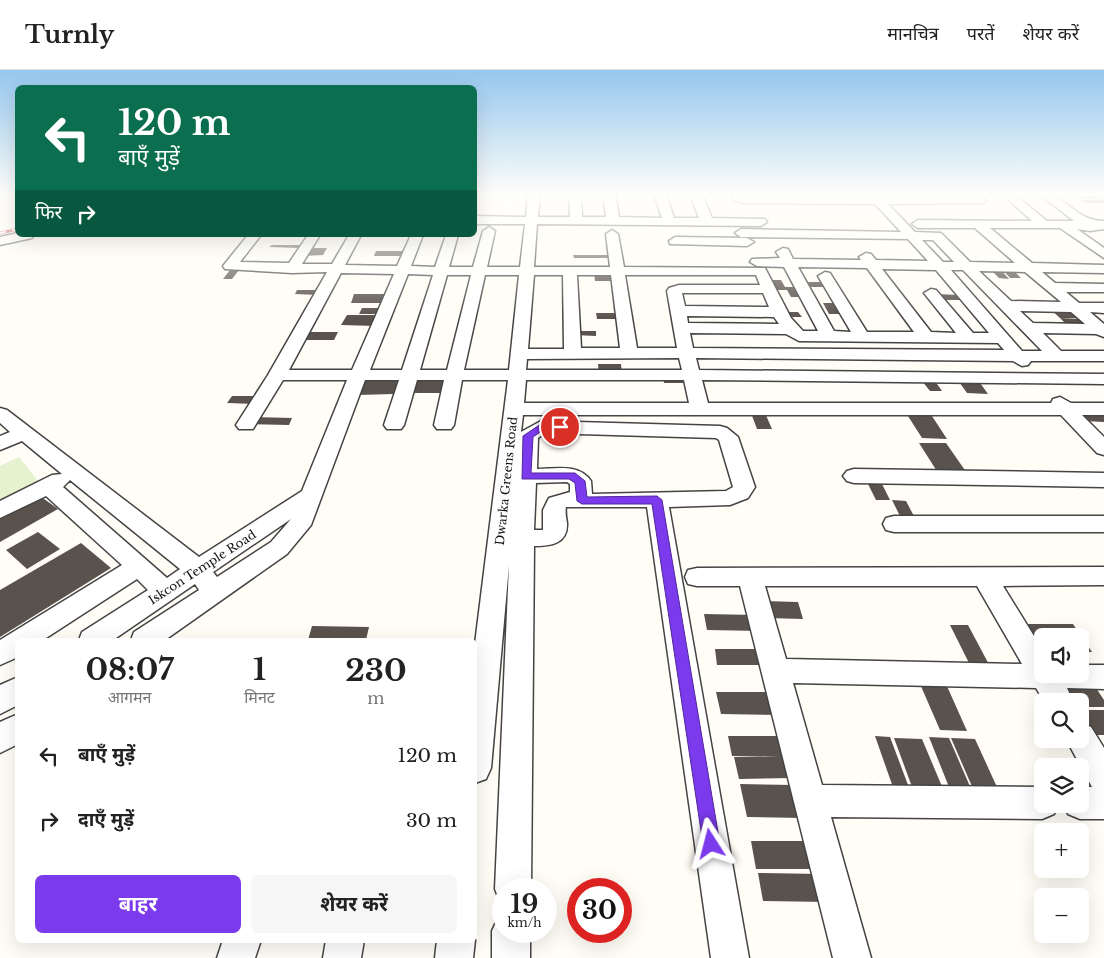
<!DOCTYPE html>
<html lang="hi">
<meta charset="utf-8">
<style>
body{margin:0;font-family:"Libre Baskerville","Noto Sans Devanagari",serif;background:#f6f6f6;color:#222;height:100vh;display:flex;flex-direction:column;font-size:19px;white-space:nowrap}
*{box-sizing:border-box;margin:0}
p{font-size:16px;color:#767676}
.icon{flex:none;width:28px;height:28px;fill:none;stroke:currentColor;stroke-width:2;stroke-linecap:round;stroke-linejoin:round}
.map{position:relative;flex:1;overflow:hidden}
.drawer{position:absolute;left:15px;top:568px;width:462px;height:305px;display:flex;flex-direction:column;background:#fff;border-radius:8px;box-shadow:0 5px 20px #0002}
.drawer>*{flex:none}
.top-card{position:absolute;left:15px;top:15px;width:462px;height:152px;border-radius:8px;box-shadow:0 5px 20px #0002;background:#0b6e4f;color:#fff;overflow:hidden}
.buttons{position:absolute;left:1034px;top:558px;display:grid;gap:10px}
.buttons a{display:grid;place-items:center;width:55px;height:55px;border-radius:8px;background:#fff;box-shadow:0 5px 20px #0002;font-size:25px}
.speed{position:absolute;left:492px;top:808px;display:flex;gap:10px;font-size:25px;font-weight:700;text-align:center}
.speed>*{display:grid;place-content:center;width:65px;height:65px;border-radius:50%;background:#fff;box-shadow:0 5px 20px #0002;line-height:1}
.speed small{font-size:12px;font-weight:400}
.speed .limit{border:8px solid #d22;background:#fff;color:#111}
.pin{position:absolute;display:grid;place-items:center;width:42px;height:42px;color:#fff;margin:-21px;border:2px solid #fff;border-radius:50%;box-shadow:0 1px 5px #0007}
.me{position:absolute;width:55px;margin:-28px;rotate:351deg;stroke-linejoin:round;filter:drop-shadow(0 0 4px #0008)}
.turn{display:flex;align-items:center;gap:18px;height:105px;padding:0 20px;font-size:22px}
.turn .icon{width:65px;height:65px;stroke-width:2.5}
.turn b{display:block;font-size:35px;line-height:42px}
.then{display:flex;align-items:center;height:48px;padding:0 20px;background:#0003;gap:10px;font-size:19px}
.eta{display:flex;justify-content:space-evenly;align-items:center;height:85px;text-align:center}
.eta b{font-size:30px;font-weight:700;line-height:35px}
.primary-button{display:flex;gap:10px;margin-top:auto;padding:10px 20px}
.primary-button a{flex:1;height:58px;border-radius:8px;background:#7c3aed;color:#fff;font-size:20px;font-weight:700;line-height:58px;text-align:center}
.primary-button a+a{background:#f6f6f6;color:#222}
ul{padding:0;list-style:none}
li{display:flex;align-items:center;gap:15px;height:65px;padding:0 20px}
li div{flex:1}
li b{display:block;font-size:19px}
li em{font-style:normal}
header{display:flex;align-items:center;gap:30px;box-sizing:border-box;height:70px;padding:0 25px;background:#fff;border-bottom:1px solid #e0e0e0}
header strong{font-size:24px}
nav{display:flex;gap:28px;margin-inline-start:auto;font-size:18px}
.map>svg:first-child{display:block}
.pitch{fill:#e6f2cf}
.building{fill:#5a524d}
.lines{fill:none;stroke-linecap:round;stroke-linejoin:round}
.minor-casing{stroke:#444;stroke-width:3}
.minor{fill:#fff;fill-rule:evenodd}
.rail-casing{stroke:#c4262e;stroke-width:3}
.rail{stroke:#fff;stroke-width:2;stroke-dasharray:6;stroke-linecap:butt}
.route{fill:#7c3aed;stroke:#51269a}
.labels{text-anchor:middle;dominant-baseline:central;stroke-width:5;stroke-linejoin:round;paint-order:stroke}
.street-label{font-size:12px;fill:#111;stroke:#fff}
</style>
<header>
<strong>Turnly</strong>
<nav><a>मानचित्र</a><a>परतें</a><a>शेयर करें</a></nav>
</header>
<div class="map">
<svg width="1104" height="888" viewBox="0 0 1104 888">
<rect width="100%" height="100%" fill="#fffdf5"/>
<!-- pitch -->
<path class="pitch" d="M19 387 38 411 0 430V396Z"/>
<!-- building -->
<path class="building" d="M1074 126H1099L1104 129H1079Z
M1081 130H1104V133H1086Z
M272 175H301L299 178 269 177Z
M307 178H327L323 185 302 186Z
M376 181H406L404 186H374Z
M573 185H608L609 188H574Z
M230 200H239L232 209H223Z
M991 200H1001L1009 209 999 208Z
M1003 200H1013L1021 208H1010Z
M594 202H616L618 211H595Z
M768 210H781L785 217H798L804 227H791L787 220H774Z
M808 212H821L824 217H811Z
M297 220H321L319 225 295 224Z
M354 224H387L384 233H351Z
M935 224 960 225 965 230H940Z
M823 233H836L842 244H829Z
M362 238H381L379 244H359Z
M1050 239H1070L1080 248H1060Z
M785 242H798L802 247H788Z
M596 243H617L618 249H597Z
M347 245H380L375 256 341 255Z
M1060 248 1081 249 1091 258H1070Z
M574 261H596V266L574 265Z
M304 262H338L334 270H300Z
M598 294H621L622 305H599Z
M663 307H688L689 313H664Z
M398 308 394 324 357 325 363 309Z
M409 309H449L446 323H406Z
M957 309 978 310 988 324 967 323Z
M922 311H935L942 321H930Z
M232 326H260L255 334 227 333Z
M751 343H765L772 359H757Z
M906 343H930L947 369 922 368Z
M1077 343 1104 344V352L1084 351Z
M253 347 292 348 289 355 249 354Z
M919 373H946L969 406H940Z
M867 412H881L890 430H876Z
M40 426 58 439 0 472V447Z
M892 430 906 431 916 450H902Z
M38 462 60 479 27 499 6 480Z
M81 473 111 498 0 567V520Z
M763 531 798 532 803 549 767 548Z
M704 544 757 545 761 561 707 560Z
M1022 554H1073L1092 582H1080V566H1042V581H1039Z
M950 555H968L993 602 973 601Z
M312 556 369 557 366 570H308Z
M715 579H768L772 595H717Z
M920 614H946L967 661 940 660Z
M1055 614 1094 615 1104 630V637H1080V631H1065Z
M716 622H775L781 645 721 644Z
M1080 640H1104V665H1086L1080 656Z
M728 666H785L792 708 739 709 734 687 779 686H732Z
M875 666 890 667 911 723H895Z
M929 667 949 668 975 728 953 727Z
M894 668 922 669 946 726 915 725Z
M951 668 975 669 1002 728H977Z
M740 714 794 715 802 748 747 747Z
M751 771H814L821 799H756Z
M758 803 821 804 828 832 763 831Z"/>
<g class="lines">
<defs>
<path id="minor" d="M528 124H540L538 147H570L569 124H581L582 147H606L603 124H615L619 147 662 148 654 124H666L674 148H699L690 124H702L712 148 765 149 767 152 761 156 537 154 534 197H610L606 164 612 160 618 164 624 197 765 198 791 248 803 261H818L784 197 757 196 750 192 752 189 780 188 776 182 783 178 788 179 793 189 861 190 859 187 866 183 871 184 876 190 928 191 908 169 741 167 735 163 741 159 901 162 875 134 744 133 735 131 731 124H742L744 127H782L781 124H792L793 127H868L867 124H879L881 127H969L967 124H979L986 131 984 133 888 134 915 162 941 163 970 192 1015 193 975 158H918L912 154 918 150 1032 151 1002 124H1014L1047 151H1074L1039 124C1068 124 1074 151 1104 151V159L1090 161 1077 159 1104 178V188L1060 158H990L1032 193 1104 195V203L1042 202 1055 213 1104 214V222H1066L1079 233H1104V243L1090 242 1104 254V267L1096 264 1043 263 1061 281H1104V291H1031L1028 295 1022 296 1013 291 696 288 699 300 1104 304V314L702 310 708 333H1051L1053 329 1060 327 1071 333H1104V345H1082L1104 367V385L1097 383 1061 345H523L521 362 541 351 720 356 727 358 738 367 755 417 748 428 730 435 669 437 749 888H711L647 437H566C565 442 566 447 567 453 568 474 550 476 534 476L531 819H504V833L500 832 495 819 509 495 491 698 486 709 475 713V574L508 310H462L454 355 451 359H437L434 355 444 310H417L404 355 401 359H387L384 355 399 310H365L311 455 287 484 165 570H131L134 562 199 520 195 514 113 570H79L82 562 148 520 137 509 43 570H18V587L0 595V570L122 495 46 426 0 448V431L52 405 62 404 22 371 0 380V366L10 362 0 353V338L7 340 199 487 302 421 347 310H283L253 359H239L236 355 268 305 327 202 292 203 225 199 223 196 248 165H261L240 192 289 193 308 165H320L302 194H332L349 165H361L345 195 397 196 411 165H423L411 196 435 197 446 165H458L449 197H473L483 161 489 157 495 161 487 197H520L525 154H475V146L526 147ZM922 170H933L954 192H943ZM798 197 867 198 914 262H867L830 203 825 202 818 206 851 262 834 261ZM882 199 936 200 989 263H973L936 220 931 219 924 223 956 263 931 262ZM951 200H963L1042 281H1022ZM979 201 1025 202 1061 232 1011 231ZM341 203 394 204 352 300H289ZM408 204 433 205 402 300H370ZM447 205H471L447 300H420ZM485 205H519L509 300H464ZM534 205H563L564 279H528ZM577 205H611L620 278H581ZM625 205H756L760 215H679L669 218 667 221 677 278H637ZM682 223H763L769 237 685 236ZM1020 241 1071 242 1085 254 1033 253ZM687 246 774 247 779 254 688 253ZM690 263 786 264 799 271 998 273 1004 280 693 278ZM679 288 682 300H526L527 289ZM526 310H684L689 333H524ZM545 363 716 368 719 370 733 417 726 421 592 424 591 411C579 393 555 399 537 399L538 368ZM70 410 180 499 167 508 63 417ZM567 412 570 414V422L549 428 543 440V460H534L536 413ZM291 449 271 472 217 507 213 502Z
M1095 124H1104V130Z
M18 163 33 165 32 168 0 175V167Z
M675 167 747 168 754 172 747 176 670 174 669 171Z
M854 399 1104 403V417L854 413 847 411 843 406 847 401Z
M894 446H1104V462H894L886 460 883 454 886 448Z
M1104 497V515L1003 516 1042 579V604H1080V595H1104V619L1067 618 1073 631H1044L1036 618 793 613 822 715 1042 717V734H1058L1054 744 1042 749 831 747 871 888H833L740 516H697L688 514 685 507 688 500 697 498ZM765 516H977L1022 594 786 589Z
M18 607V635L0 644V615Z
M18 644V674L0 683V652Z
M1080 653 1091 657 1104 678V749H1080L1068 744 1064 734H1080V717H1092L1066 669H1080Z
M504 845V861H530V888H492V861L498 848Z
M223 870H261L255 888H217Z
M326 870H364L361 888H323Z
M437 870H475L473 888H435Z"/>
</defs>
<!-- minor casing -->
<use href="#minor" class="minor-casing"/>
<!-- minor -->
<use href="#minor" class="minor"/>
<defs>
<path id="rail" d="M0 163 18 159"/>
</defs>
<!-- rail casing -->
<use href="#rail" class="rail-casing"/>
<!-- rail -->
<use href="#rail" class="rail"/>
</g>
<!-- sky -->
<linearGradient id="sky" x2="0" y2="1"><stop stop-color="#95c6ee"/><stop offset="0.5" stop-color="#fffefa"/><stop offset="1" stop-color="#fffefa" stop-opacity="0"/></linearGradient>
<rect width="1104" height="249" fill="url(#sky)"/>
<!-- route -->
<path class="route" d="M541 354H560L565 357 560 360H543L533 367 531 403H575L585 411 587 427 657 426 662 430 720 774 717 780 711 782 705 780 703 774 652 434H582L577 431 575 413 569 409H522L523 366Z"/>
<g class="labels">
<!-- street labels -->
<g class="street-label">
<text transform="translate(506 411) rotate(-84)">Dwarka Greens Road</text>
<text transform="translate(202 497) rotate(-33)">Iskcon Temple Road</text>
</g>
</g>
</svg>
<div class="buttons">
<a><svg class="icon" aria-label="sound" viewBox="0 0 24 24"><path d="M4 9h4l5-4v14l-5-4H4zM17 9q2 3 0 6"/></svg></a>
<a><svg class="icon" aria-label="search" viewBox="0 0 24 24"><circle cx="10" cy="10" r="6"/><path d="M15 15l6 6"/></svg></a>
<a><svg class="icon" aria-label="layers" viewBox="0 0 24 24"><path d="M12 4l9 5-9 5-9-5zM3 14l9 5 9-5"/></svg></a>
<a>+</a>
<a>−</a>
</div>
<div class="speed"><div>19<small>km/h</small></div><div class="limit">30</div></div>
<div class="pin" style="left:560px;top:357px;background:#d93025"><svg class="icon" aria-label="arrive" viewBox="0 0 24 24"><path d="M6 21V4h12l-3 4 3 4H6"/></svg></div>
<svg class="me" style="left:711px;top:774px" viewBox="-20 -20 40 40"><path d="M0-17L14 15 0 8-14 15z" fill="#7c3aed" stroke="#fff" stroke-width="4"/></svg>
<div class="top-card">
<div class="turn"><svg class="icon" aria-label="left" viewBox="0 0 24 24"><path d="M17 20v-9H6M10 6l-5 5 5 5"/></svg><div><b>120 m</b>बाएँ मुड़ें</div></div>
<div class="then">फिर<svg class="icon" aria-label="right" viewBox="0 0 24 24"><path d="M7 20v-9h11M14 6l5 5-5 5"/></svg></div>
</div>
<section class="drawer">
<div class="eta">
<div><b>08:07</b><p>आगमन</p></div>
<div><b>1</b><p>मिनट</p></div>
<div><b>230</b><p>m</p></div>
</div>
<ul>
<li><svg class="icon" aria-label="left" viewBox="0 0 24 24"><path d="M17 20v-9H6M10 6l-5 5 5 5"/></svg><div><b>बाएँ मुड़ें</b></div><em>120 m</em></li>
<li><svg class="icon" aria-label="right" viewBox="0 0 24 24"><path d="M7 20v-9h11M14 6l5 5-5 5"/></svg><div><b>दाएँ मुड़ें</b></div><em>30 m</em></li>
</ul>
<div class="primary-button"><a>बाहर</a><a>शेयर करें</a></div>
</section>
</div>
